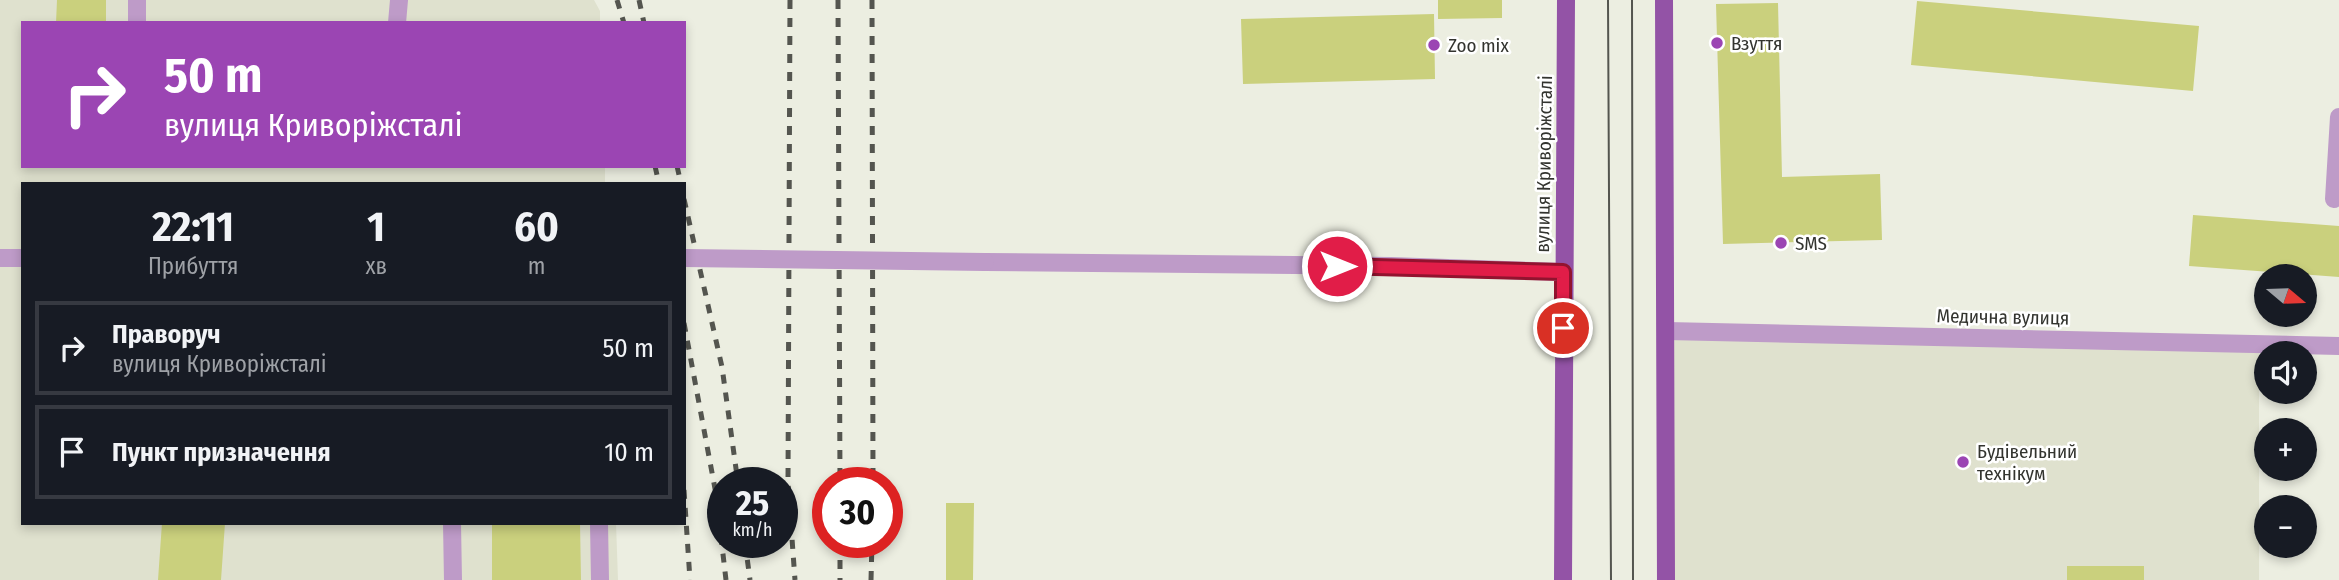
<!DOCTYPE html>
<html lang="uk">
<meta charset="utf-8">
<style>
body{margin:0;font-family:"Fira Sans Condensed",sans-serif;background:#242831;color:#f1f3f6;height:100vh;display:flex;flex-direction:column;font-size:26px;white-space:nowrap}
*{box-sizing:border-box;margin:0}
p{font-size:23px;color:#9ea1a6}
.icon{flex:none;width:38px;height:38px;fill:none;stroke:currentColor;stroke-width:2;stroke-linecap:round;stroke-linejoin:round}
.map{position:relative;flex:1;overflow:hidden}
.drawer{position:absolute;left:21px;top:182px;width:665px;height:343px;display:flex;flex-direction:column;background:#171b24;border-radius:0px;box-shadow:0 4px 10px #0003}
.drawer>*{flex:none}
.guide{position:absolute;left:21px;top:21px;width:665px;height:147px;border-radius:0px;box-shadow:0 4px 10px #0003;background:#9b45b3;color:#fff;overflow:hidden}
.needle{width:46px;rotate:109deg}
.buttons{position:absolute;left:2254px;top:264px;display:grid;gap:14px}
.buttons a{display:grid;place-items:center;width:63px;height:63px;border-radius:50%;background:#171b24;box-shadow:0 4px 10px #0003;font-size:35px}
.speed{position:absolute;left:707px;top:467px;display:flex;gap:14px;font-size:35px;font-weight:700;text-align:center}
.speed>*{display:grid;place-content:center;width:91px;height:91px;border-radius:50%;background:#171b24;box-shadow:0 4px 10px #0003;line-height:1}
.speed small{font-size:18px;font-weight:400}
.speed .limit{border:10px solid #d22;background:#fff;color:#111}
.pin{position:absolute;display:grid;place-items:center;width:60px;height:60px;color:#fff;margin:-30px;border:4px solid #fff;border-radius:50%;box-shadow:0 2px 7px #0007}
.me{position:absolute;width:77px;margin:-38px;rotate:90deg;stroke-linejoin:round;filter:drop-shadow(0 0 5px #0008)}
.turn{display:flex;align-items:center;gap:24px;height:147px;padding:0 28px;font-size:32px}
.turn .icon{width:91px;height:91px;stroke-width:2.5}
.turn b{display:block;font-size:49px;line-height:60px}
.eta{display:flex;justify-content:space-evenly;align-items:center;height:119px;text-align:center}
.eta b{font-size:42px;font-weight:700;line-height:49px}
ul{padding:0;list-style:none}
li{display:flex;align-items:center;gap:21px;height:94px;margin:0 14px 10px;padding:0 14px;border:4px solid #363941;border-radius:0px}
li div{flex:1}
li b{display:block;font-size:26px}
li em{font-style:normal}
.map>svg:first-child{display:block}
.built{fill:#dfe1ce}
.building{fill:#cad07d}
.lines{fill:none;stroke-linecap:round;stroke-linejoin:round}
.minor{stroke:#be9bc8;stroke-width:18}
.major{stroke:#9353a6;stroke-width:18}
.tram{stroke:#54554f;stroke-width:2}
.rail{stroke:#54554f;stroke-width:5;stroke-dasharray:9 9;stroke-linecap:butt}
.minor-bridge{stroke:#be9bc8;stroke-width:18}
.route-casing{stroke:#92132f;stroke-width:18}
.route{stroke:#e11d48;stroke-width:12}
.poi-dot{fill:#9b45b3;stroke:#fff;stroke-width:2.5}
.labels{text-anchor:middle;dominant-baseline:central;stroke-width:5;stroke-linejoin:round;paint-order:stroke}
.poi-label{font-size:19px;fill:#33342f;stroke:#fff;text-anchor:start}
.street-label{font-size:19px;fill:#33342f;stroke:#fff}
</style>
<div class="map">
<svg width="2339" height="580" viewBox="0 0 2339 580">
<rect width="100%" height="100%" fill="#eceee1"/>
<!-- built -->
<path class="built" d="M0 0H594L600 11V23H23V166H605V184H23V523H616L618 580H0Z
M1667 331 2259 344V580H1666Z"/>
<!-- building -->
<path class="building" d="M57 0H106V23H56Z
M1438 0H1502V18L1438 19Z
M1917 1 2199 26 2193 91 1911 65Z
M1778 3 1782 177 1880 174 1882 240 1723 244 1716 4Z
M1434 14 1435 79 1243 84 1241 19Z
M2193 215 2339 226V277L2189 266Z
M946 503H974L973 580H946Z
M162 523H225L221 580H158Z
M492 523H580L581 580H492Z
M2067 566H2144V580H2067Z"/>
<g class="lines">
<!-- minor -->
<path class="minor" d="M137 23V0
M397 23 399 0
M2334 199 2339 117
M0 258H23
M985 262 1391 266 1563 272
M1667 331 2339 346
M452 523 453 580
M599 523 600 580"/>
<!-- major -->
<path class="major" d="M1664 0 1666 580
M1563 580 1566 0"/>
<!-- tram -->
<path class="tram" d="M1608 0 1611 580
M1632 0 1633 580"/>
<!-- rail -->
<path class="rail" d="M617 0 624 23
M639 0 644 23
M790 0 788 483 795 580
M838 0 840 483
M872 0 873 483
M655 166 659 184
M677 166 681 184
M684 199 722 367 738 483
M684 323 716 494 726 580
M684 490 690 580
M745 542 750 580
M840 542V580
M871 580 872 542"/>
<!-- minor-bridge -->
<path class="minor-bridge" d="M684 258 985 262"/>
</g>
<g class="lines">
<defs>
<path id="route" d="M1337 266 1563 272V328"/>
</defs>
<!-- route casing -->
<use href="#route" class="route-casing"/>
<!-- route -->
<use href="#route" class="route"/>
</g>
<!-- markers -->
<g class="poi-dot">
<circle cx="1717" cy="43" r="7"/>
<circle cx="1434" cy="45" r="7"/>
<circle cx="1781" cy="243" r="7"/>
<circle cx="1963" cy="462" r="7"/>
</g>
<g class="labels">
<!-- poi labels -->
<g class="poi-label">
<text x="1731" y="43">Взуття</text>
<text x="1448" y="45">Zoo mix</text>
<text x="1795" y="243">SMS</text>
<text x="1977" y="451">Будівельний<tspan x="1977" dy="22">технікум</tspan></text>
</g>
<!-- street labels -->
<g class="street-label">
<text transform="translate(1544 164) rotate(-89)">вулиця Криворіжсталі</text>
<text transform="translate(2003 317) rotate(1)">Медична вулиця</text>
</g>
</g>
</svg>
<div class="buttons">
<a><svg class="needle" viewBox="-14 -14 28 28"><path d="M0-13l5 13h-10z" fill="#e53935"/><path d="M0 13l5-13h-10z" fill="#9ea1a6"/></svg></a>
<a><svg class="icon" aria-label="sound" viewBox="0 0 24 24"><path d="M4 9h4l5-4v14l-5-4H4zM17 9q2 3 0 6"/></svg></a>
<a>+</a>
<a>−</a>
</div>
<div class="speed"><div>25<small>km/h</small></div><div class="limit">30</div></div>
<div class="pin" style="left:1563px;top:328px;background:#d93025"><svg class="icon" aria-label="arrive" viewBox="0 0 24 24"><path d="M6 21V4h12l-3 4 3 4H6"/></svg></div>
<svg class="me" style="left:1337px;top:266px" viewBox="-20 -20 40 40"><circle r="17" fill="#e11d48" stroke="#fff" stroke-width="3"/><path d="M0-11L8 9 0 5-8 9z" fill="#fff"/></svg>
<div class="guide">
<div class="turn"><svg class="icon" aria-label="right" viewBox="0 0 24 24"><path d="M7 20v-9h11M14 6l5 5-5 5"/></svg><div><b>50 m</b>вулиця Криворіжсталі</div></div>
</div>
<section class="drawer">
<div class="eta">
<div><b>22:11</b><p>Прибуття</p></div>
<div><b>1</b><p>хв</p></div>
<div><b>60</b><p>m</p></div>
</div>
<ul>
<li><svg class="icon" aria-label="right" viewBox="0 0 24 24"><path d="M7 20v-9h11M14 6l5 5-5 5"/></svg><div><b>Праворуч</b><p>вулиця Криворіжсталі</p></div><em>50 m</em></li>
<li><svg class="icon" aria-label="arrive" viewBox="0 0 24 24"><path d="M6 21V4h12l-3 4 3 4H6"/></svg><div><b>Пункт призначення</b></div><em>10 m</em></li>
</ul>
</section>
</div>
